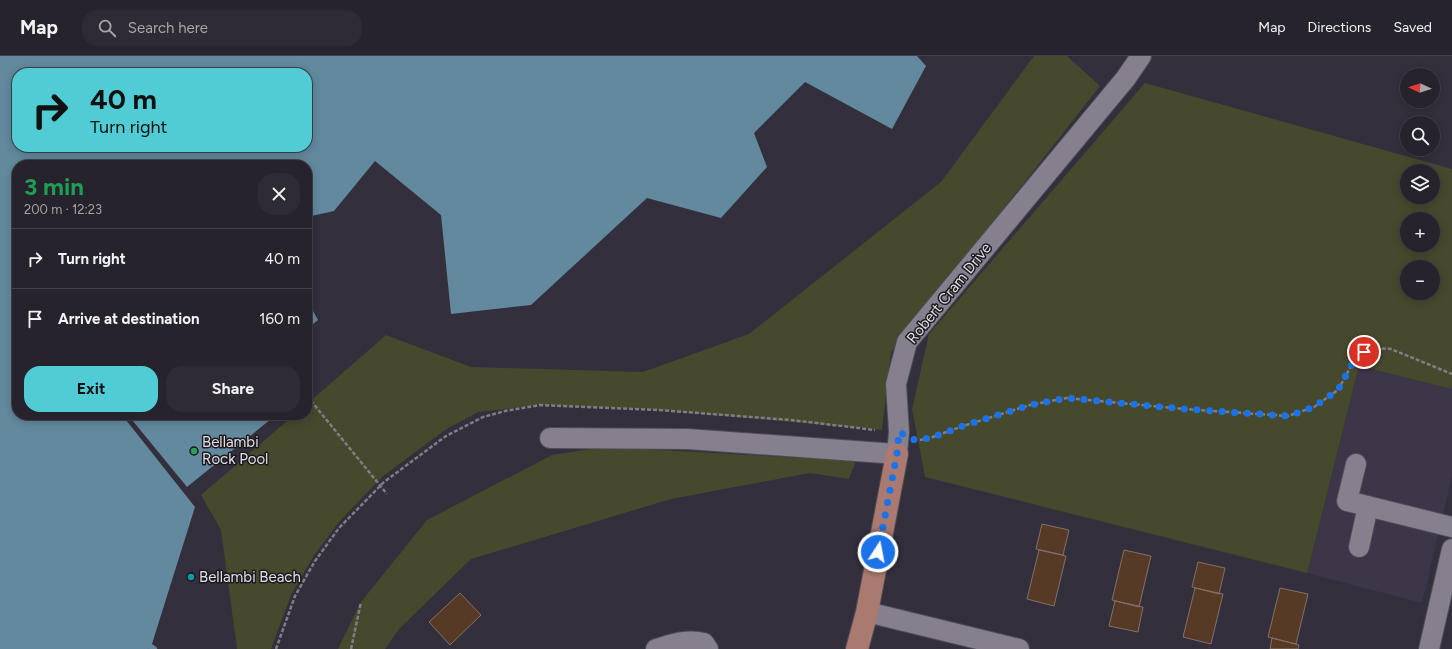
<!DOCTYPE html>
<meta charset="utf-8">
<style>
body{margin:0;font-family:Figtree,sans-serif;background:#2f2b35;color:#f1f3f6;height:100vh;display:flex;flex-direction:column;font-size:15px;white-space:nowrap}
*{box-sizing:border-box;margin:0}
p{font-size:13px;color:#a4a4aa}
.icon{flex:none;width:22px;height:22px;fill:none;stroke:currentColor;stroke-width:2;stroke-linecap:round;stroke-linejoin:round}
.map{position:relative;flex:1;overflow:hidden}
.sheet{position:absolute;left:12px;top:104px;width:300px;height:260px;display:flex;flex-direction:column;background:#27232d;border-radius:16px;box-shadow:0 2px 10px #0003,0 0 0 1px #434049}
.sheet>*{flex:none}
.guide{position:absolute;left:12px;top:12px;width:300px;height:84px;border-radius:16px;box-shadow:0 2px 10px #0003,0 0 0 1px #434049;background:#51ccd4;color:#111;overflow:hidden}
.needle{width:26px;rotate:274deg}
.tools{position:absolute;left:1400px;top:12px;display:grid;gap:8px}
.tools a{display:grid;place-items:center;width:40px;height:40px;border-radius:50%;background:#27232d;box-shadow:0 2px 10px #0003,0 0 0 1px #434049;font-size:20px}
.pin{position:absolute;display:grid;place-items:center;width:34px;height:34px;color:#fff;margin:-17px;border:2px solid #fff;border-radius:50%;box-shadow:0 1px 4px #0007}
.me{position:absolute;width:44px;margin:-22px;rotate:11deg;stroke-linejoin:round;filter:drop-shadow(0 0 3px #0008)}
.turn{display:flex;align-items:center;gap:14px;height:84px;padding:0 12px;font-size:18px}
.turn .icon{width:52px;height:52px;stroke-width:2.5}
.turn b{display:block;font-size:28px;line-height:34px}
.round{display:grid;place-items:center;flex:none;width:42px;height:42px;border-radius:16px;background:#2f2b35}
.overview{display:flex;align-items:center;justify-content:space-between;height:68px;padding:0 12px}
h1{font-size:24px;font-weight:700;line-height:30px;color:#1e9e55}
.button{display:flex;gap:8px;margin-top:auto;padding:8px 12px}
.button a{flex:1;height:46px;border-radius:16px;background:#51ccd4;color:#111;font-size:16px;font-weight:700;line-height:46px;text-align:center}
.button a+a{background:#2f2b35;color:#f1f3f6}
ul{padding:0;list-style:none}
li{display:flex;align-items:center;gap:12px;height:60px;padding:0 12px;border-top:1px solid #434049}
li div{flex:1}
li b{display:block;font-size:15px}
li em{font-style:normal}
header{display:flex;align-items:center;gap:24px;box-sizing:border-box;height:56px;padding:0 20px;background:#27232d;border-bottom:1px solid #434049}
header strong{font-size:19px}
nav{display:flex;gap:22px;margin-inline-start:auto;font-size:14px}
.search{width:280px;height:36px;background:#2f2b35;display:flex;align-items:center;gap:10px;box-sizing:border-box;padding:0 14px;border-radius:16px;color:#a4a4aa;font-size:15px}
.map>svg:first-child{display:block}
.built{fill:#3d3548}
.green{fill:#47492d;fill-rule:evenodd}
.water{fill:#62899d;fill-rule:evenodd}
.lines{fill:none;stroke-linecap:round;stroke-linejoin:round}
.stream{stroke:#62899d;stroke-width:6}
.building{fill:#573a26;stroke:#817269}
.minor-casing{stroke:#4f4b56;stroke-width:22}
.major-casing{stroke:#4f4b56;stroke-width:24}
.path{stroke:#817d87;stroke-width:2.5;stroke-dasharray:4 2;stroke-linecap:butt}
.minor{stroke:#857f8e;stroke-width:20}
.major{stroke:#aa7a70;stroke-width:22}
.route{stroke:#1a73e8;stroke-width:7;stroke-dasharray:0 12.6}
.leisure-dot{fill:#2e9e5b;stroke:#1b191e;stroke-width:1.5}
.culture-dot{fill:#0f9aa8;stroke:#1b191e;stroke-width:1.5}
.labels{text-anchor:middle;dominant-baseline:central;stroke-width:3;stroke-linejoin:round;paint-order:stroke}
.street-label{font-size:15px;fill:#e2dfe7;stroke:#1b191e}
.poi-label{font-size:15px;fill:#e2dfe7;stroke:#1b191e;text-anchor:start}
</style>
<header>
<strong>Map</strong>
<div class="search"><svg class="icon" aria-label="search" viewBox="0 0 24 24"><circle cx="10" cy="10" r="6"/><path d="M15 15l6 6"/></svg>Search here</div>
<nav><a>Map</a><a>Directions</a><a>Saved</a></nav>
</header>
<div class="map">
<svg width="1452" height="593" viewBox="0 0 1452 593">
<rect width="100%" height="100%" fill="#342f3c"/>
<!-- built -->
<path class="built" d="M1359 310 1452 333V420L1422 547 1307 517Z"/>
<!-- green -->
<path class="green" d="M1034 0H1067L1100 30 891 296 882 374 658 354 540 349 478 356 445 374 382 421 338 467 313 501 291 539 271 593H237L221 474 201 439 294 359H307V348L386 279 471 311 643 316 749 278 941 126Z
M1145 27 1452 113V333L1359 310 1307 517 925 421 912 353 929 278ZM1407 115H1433V141H1407ZM1407 163H1433V189H1407ZM1407 211H1433V237H1407Z
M591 393H641L856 405 849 423 810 417 671 443 471 503 399 573 385 593H338L361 546 427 464 552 399Z"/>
<!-- water -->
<path class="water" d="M0 0H917L926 10 892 73 805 26 754 77 767 111 721 162 647 142 531 249 451 258 441 159 375 105 334 155 307 161V109H17V359H122L195 451 151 591 148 593H0ZM17 17H307V91H17Z
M307 244 318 264 307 273Z
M128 359H276L187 431Z"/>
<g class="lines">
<!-- stream -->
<path class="stream" d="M151 591 154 593"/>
</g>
<!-- building -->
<path class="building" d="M1042 468 1069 474 1063 499 1036 493Z
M1039 494 1066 500 1054 550 1027 543Z
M1124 494 1151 500 1139 551 1112 544Z
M1198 506 1225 512 1219 538 1192 531Z
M1195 532 1223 538 1211 588 1183 581Z
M1280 532 1308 538 1296 588 1268 581Z
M460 537 481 559 450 589 429 566Z
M1115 545 1143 551 1138 576 1109 570Z
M1272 582 1299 589 1298 593H1270Z"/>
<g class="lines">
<defs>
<path id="minor" d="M550 382 688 383 897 398 899 376 896 328 907 286 1126 22 1141 0
M1356 408 1347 445 1452 471
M1359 491 1368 450
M867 556 1019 593
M656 593C673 588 686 583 704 587L708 593
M1429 593 1452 493"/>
<path id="major" d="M857 593 867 556 897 398"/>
</defs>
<!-- minor casing -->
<use href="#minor" class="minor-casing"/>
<!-- major casing -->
<use href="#major" class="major-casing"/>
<!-- path -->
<path class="path" d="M307 340 387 438
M920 384 930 382 963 370 1030 349 1067 342 1184 353 1288 360 1314 351 1338 334 1357 299 1372 292 1391 293 1452 318
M276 593 295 540 315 505 339 472 384 426 446 380 483 361 505 355 540 349 658 354 791 364 875 374
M351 593 361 546"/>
<!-- minor -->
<use href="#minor" class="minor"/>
<!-- major -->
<use href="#major" class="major"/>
</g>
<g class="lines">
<!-- route -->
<path class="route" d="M878 496 897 398 899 376 915 384 930 382 963 370 1030 349 1067 342 1184 353 1288 360 1314 351 1338 334 1357 299 1364 296"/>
</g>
<!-- markers -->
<circle class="leisure-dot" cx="194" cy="395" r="4"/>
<circle class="culture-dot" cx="191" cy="521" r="4"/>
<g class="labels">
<!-- street labels -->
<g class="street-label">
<text transform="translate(949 237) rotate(-51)">Robert Cram Drive</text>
</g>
<!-- poi labels -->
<g class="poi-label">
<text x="202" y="386">Bellambi<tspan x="202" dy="17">Rock Pool</tspan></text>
<text x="199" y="521">Bellambi Beach</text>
</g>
</g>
</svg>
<div class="tools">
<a><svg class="needle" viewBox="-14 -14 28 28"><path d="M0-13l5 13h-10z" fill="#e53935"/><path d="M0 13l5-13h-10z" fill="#a4a4aa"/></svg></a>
<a><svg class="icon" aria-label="search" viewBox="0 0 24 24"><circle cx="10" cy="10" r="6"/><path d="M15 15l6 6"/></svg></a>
<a><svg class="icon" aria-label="layers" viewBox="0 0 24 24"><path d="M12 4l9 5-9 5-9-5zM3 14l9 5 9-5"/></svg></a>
<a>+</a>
<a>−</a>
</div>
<div class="pin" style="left:1364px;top:296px;background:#d93025"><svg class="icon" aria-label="arrive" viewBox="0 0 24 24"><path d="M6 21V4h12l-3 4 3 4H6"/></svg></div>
<svg class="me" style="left:878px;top:496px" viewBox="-20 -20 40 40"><circle r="17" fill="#1a73e8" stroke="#fff" stroke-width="3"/><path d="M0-11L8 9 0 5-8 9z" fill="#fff"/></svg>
<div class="guide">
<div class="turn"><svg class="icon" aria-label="right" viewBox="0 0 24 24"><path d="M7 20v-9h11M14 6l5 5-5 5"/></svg><div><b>40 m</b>Turn right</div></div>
</div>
<section class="sheet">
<div class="overview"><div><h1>3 min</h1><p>200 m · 12:23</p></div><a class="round"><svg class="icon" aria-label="close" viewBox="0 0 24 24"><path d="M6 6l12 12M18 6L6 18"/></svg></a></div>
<ul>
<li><svg class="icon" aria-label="right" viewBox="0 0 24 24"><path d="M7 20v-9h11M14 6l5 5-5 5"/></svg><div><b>Turn right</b></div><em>40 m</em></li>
<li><svg class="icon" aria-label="arrive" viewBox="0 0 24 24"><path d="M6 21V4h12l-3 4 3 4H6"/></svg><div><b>Arrive at destination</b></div><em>160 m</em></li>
</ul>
<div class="button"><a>Exit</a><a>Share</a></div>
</section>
</div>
